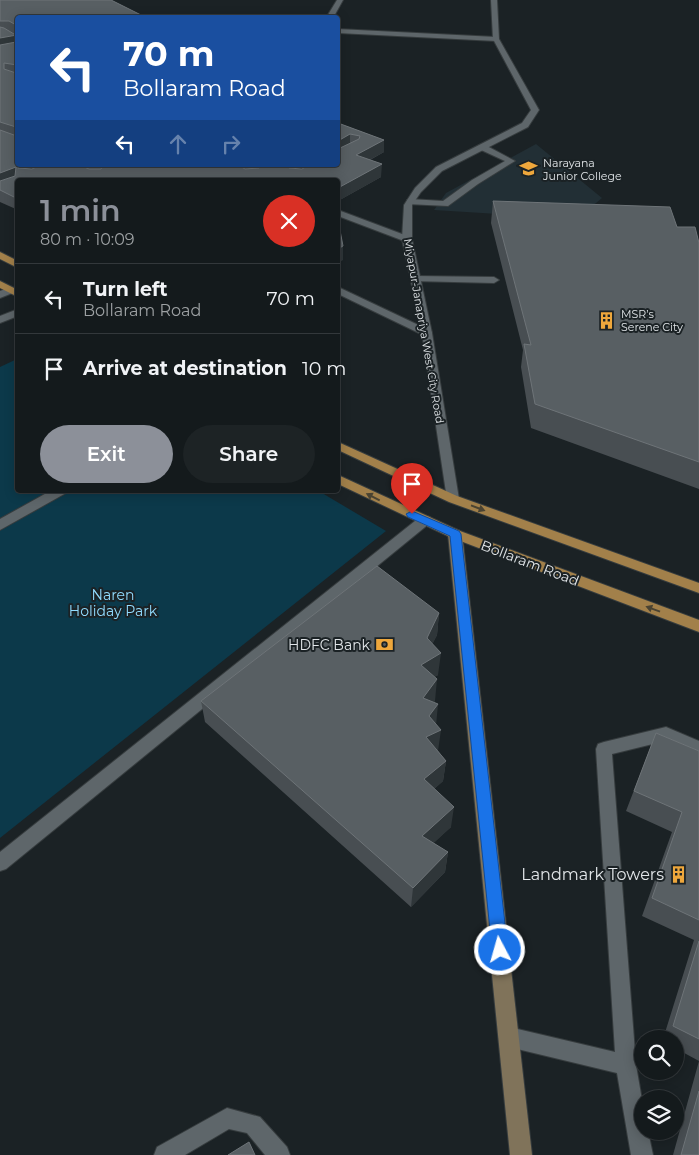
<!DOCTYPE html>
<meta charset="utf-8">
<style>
body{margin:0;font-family:Montserrat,sans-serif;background:#1d2325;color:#f1f3f6;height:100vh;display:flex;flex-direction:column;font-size:19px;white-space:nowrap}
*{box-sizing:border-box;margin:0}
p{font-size:16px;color:#9da1a3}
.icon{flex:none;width:28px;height:28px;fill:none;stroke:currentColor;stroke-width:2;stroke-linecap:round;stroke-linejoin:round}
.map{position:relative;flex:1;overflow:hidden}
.drawer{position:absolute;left:15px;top:178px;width:325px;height:315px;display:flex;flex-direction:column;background:#141a1c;border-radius:5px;box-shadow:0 2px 12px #0003,0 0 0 1px #33383b}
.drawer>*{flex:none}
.guide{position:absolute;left:15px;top:15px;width:325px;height:152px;border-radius:5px;box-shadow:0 2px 12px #0003,0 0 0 1px #33383b;background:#1a4fa0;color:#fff;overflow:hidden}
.controls{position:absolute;left:634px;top:1030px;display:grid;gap:10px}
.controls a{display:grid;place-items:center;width:50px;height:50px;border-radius:50%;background:#141a1c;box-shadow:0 2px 12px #0003,0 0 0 1px #33383b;font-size:25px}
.pin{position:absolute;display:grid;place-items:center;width:42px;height:42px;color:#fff;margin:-51px -21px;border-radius:50% 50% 50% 0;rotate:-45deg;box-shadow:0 0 5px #0007}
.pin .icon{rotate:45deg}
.me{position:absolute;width:55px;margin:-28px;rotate:354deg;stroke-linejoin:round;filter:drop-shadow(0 0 4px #0008)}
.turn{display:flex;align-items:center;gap:18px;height:105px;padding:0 25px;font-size:22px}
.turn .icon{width:65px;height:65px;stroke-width:2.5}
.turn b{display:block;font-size:35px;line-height:42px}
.lanes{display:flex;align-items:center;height:48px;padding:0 25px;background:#0003;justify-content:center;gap:25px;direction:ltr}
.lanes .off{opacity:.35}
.round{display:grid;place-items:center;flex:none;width:52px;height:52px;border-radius:26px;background:#1d2325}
.head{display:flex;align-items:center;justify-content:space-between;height:85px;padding:0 25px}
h1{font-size:30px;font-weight:600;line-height:38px;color:#8c9099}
.action{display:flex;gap:10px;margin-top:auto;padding:10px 25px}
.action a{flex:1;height:58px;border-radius:30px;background:#8c9099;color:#fff;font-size:20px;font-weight:600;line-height:58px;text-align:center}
.action a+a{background:#1d2325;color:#f1f3f6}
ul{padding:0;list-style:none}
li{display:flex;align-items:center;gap:15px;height:70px;padding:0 25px;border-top:1px solid #33383b}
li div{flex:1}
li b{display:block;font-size:19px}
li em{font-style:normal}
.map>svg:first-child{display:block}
.built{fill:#222f35}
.green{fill:#0c394a}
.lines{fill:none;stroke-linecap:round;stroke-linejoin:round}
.minor-casing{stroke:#363c3e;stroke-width:2}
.tertiary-casing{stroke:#363c3e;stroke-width:2}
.secondary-casing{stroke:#363c3e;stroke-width:2}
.primary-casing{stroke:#363c3e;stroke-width:2}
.minor{fill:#5e666a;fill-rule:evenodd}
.tertiary{fill:#5e666a;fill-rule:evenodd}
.secondary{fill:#80735a;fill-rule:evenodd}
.primary{fill:#a2804a;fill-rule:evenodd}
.wall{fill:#484e52}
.shaded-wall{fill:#2f3639}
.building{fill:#585f63;stroke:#6e7478;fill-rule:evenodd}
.oneway{fill:#4a4332}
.route{fill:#1a73e8;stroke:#114b97}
.labels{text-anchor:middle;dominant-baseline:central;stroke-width:4;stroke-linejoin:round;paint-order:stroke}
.far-poi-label{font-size:11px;fill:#e2e6e9;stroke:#1b2225;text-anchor:start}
.far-street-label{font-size:11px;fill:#e2e6e9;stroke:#1b2225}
.street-label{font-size:14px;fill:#e2e6e9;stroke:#1b2225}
.park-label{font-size:14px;fill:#91dcff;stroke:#1b2225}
.poi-label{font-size:14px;fill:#e2e6e9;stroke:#1b2225;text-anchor:end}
.near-poi-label{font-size:16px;fill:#e2e6e9;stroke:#1b2225;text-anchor:end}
</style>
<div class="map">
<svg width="699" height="1155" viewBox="0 0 699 1155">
<rect width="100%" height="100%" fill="#1b2225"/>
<!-- built -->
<path class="built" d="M536 144 602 198 577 219 434 210 446 193Z"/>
<!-- green -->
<path class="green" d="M17 359 18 490H317L386 531 0 838V367Z"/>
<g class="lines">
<defs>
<path id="minor" d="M337 0H343L333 18H326Z
M338 29 496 37 499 39 496 41 338 33Z
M479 145H485L515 161 478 184 448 206 407 204V200L410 199 443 201 472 180 505 161 479 149Z
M338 210 410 237 412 239 410 241H404L338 216Z
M415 276 494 277 499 280 494 283 412 281 410 279Z
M11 287 16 290 15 292 0 298V291Z
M338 287 431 331 432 333 431 335H423L338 294Z
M18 309V316L0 323V316Z
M52 490H68L66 493 0 530V519Z
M425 516 430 517 431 520 430 523 6 869 0 871V852L420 517Z
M666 727 699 741V755L665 741 612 754 636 1065 642 1100V1131H648L653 1155H631L617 1073 509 1047 502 1044 499 1037 502 1030 509 1027 615 1052 596 749 598 744 604 742Z
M227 1108 260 1117 287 1147 290 1155H265L247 1133 229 1129 185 1155H154L157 1147Z"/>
<path id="tertiary" d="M491 0H497L499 39 539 110 528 127 442 171 421 192 412 205V239L432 333 459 499 453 503 447 499 422 333 402 239 404 205 415 188 436 167 522 123 531 110 493 39Z"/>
<path id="secondary" d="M455 529 460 531 462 534 532 1155H510L448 534 450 531Z"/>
<path id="primary" d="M0 252 18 261V268L0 259Z
M0 281 18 290V297L0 288Z
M338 442 457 496 699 583V593L449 502 338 450Z
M338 475 460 531 699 620V632L450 537 338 484Z"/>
</defs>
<!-- minor casing -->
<use href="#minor" class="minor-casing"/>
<!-- tertiary casing -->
<use href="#tertiary" class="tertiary-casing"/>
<!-- secondary casing -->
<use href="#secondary" class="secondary-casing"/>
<!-- primary casing -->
<use href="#primary" class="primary-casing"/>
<!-- minor -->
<use href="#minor" class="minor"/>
<!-- tertiary -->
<use href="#tertiary" class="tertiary"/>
<!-- secondary -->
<use href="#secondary" class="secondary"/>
<!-- primary -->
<use href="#primary" class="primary"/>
</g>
<!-- wall -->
<path class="wall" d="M0 0H111L18 165H338V123L384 140V152L370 160 381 177 338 201V180H18V210L0 202Z
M493 201 677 227 699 243V489L531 428 521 367 523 350 491 223Z
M439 613 437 635 432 644 438 675 434 677 435 701 433 702 438 751 446 761 443 781 434 789 451 827 433 843 448 852 445 872 411 907 205 722 201 701Z
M656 733 699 751V1061L675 1048V1039H663L694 940 642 916 672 832 626 811Z
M699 1061V1155H673Z"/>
<!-- shaded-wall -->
<path class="shaded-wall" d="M17 35 18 47 0 50V38Z
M340 96V108L338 109V97Z
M350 134V146L338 154V141Z
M384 140V152L356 167V155Z
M382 164 381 177 338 201V188Z
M19 165H50L22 178 18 168Z
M290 165H315L290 178 289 168Z
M16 167 19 180 0 187V173Z
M343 246V260L338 263V249Z
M439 613 437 635 425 660 427 638Z
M441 653 438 675 419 686 421 665Z
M437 679 435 701 421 719 423 698Z
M438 704 436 726 441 730 438 751 424 758 429 716Z
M446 761 443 781 422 800 424 779Z
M454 807 451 827 420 856 422 836Z
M448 852 445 872 411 907 413 888Z"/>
<!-- building -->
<path class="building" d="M0 0H111L147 18H18V165H20L18 168 32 169 40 165H80L89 169H101L102 167 99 165H238L245 169 259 168 257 165H290L289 168 302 169 309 165H338V149L359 139 360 136 350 134 338 141V123L384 140 356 155 382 164 338 188V180H18V199L0 190V181L15 176 16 167 0 173V130L14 135 17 133 16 127 0 122V45L16 42 17 35 0 38V27L4 28 14 34 17 33 16 25 9 21H0ZM4 63 17 65 16 73 4 69Z
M493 201 670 207 677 227H695L699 243V462L535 404 524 344 531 345Z
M338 220 343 246 338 249Z
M377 566 439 613 427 638 441 653 421 665 437 679 423 698 438 704 429 716 441 730 426 737 446 761 424 779 454 807 422 836 448 852 413 888 201 701Z
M656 733 699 751V920L652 898 682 812 634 791Z
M699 941V1039L673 1026Z
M699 1091V1155H681Z
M249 1142 255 1155H228Z"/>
<!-- one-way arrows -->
<defs><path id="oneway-solid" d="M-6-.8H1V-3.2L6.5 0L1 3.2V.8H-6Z" transform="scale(1.25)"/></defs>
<g class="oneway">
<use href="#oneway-solid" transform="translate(373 497) rotate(-153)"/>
<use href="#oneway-solid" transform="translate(478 508) rotate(21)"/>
<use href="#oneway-solid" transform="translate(653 609) rotate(-160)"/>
</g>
<!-- route -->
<path class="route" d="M412 511 459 531 461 534 508 950 505 955 500 957 495 955 492 950 450 536 408 517 406 514Z"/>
<!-- icons -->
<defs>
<symbol id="university-bare" viewBox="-9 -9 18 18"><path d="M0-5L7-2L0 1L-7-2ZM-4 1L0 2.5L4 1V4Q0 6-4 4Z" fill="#eea73c" stroke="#1b2225" stroke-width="2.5" paint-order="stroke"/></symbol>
<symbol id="building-bare" viewBox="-9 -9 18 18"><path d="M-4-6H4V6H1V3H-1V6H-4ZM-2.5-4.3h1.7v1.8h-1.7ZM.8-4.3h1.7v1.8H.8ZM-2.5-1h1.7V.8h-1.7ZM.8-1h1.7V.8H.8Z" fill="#eea73c" stroke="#1b2225" stroke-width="2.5" paint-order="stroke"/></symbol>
<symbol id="bank-bare" viewBox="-9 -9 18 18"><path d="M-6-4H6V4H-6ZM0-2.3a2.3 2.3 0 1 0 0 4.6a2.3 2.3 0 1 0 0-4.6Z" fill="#eea73c" stroke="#1b2225" stroke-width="2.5" paint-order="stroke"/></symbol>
</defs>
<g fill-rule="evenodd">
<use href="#university-bare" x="516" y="156" width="25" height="25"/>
<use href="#building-bare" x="594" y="308" width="25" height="25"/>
<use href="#bank-bare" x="372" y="632" width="25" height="25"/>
<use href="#building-bare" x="666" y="862" width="25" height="25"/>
</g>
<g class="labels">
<!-- far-poi labels -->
<g class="far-poi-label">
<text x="543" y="163">Narayana<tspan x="543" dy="13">Junior College</tspan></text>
<text x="621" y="314">MSR’s<tspan x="621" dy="13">Serene City</tspan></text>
</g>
<!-- far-street labels -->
<g class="far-street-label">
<text transform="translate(424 331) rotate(80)">Miyapur-Janapriya West City Road</text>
</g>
<!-- street labels -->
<g class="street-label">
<text transform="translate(530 563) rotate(21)">Bollaram Road</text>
</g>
<!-- park labels -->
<g class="park-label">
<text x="113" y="595">Naren<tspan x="113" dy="16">Holiday Park</tspan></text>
</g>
<!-- poi labels -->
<g class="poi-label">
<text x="370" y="645">HDFC Bank</text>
</g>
<!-- near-poi labels -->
<g class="near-poi-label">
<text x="664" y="874">Landmark Towers</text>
</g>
</g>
</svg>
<div class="controls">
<a><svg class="icon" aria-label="search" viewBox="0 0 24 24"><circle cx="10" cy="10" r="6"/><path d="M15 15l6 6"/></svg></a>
<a><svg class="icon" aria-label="layers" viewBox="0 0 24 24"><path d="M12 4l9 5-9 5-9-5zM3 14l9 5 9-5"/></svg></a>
</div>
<div class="pin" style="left:412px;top:514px;background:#d93025"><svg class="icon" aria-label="arrive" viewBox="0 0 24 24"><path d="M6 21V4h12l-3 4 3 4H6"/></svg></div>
<svg class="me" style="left:500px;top:950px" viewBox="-20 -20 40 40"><circle r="17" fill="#1a73e8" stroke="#fff" stroke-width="3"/><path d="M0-11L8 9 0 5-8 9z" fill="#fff"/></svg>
<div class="guide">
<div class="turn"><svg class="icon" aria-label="left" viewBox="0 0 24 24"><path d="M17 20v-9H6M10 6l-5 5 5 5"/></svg><div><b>70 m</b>Bollaram Road</div></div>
<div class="lanes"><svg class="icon" aria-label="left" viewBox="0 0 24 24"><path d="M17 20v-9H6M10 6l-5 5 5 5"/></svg><svg class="icon off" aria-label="ahead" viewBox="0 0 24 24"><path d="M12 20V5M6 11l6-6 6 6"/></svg><svg class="icon off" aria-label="right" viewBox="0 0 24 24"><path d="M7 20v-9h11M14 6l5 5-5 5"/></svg></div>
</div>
<section class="drawer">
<div class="head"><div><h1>1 min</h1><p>80 m · 10:09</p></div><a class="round" style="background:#d93025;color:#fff"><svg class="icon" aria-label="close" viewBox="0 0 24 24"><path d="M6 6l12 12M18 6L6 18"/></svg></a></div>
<ul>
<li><svg class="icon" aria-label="left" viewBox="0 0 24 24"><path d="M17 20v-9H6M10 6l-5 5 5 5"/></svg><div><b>Turn left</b><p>Bollaram Road</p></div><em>70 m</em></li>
<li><svg class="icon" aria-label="arrive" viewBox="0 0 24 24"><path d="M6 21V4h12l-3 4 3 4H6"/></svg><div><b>Arrive at destination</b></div><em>10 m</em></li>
</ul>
<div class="action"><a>Exit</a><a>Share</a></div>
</section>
</div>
